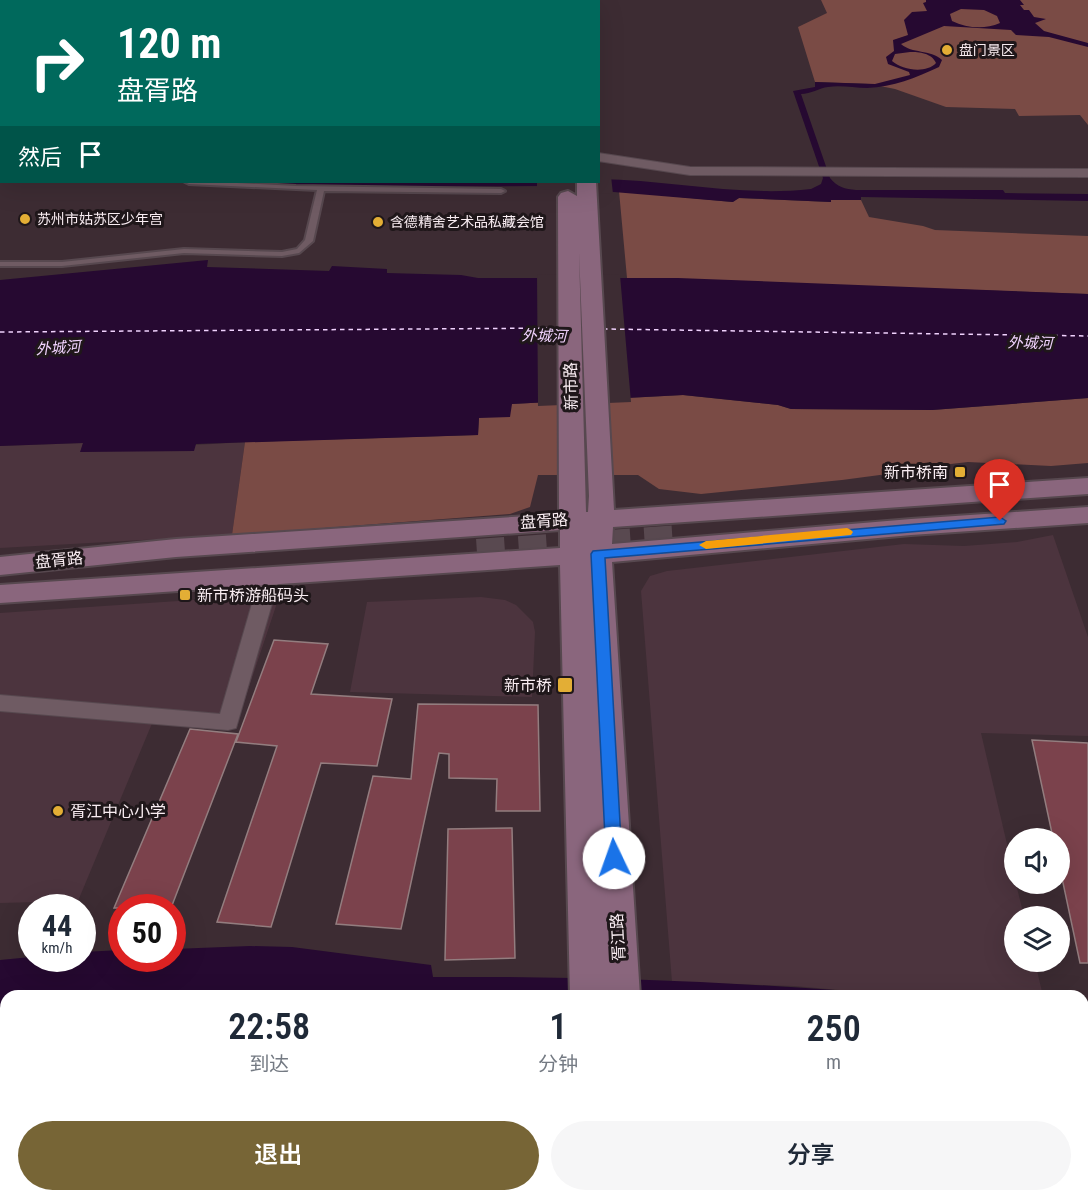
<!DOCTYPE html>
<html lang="zh">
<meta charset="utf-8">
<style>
body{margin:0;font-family:"Roboto Condensed","Noto Sans SC",sans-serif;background:#f6f6f7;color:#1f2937;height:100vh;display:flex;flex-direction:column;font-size:22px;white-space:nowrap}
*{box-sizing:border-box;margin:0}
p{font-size:20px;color:#747a83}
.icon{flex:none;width:33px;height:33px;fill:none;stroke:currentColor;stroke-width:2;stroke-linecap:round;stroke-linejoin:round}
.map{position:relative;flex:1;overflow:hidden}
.drawer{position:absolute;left:0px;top:990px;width:1089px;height:212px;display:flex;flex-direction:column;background:#fff;border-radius:18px 18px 0 0;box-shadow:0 6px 24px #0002}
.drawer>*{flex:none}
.hud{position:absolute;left:0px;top:0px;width:600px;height:183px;box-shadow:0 6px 24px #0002;background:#00695c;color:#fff;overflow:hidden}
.controls{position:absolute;left:1004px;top:828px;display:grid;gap:12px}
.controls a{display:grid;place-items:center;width:66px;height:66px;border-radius:50%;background:#fff;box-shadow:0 6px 24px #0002;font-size:30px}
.speed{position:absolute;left:18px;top:894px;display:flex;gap:12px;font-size:30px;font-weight:700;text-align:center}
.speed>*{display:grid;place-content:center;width:78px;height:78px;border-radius:50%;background:#fff;box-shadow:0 6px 24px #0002;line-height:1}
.speed small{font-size:15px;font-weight:400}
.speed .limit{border:9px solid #d22;background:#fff;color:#111}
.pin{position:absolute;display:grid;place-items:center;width:51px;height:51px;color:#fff;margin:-62px -26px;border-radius:50% 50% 50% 0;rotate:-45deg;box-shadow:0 0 6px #0007}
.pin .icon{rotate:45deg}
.me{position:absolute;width:66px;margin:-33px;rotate:357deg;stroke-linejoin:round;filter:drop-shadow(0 0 4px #0008)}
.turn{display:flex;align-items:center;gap:21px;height:126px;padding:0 18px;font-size:27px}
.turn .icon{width:78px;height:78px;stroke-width:2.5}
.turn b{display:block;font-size:42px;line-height:51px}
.then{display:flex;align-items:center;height:57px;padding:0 18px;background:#0003;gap:12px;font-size:22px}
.eta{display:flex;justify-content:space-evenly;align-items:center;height:102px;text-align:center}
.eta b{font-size:36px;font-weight:600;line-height:42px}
.button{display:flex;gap:12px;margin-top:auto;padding:12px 18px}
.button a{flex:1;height:69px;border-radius:36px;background:#776536;color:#fff;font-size:24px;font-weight:600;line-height:69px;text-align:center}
.button a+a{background:#f6f6f7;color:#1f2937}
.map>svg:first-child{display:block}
.built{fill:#4c343e}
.green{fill:#7a4b45}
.water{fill:#260931;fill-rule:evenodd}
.pier{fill:#3d2c33}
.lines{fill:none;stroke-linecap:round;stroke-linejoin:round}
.ferry{stroke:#f0d2fd;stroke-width:1.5;stroke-dasharray:4.5 4;stroke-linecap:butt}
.building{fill:#7b424c;stroke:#937d7f;stroke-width:1.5}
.secondary-tunnel{stroke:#594950;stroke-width:28;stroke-dasharray:28 14;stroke-linecap:butt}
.service-casing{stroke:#57484f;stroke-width:4}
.minor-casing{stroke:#57484f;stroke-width:2}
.tertiary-casing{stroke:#57484f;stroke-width:2}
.secondary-casing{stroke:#57484f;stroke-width:4}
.service{fill:#6f5b63;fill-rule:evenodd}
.minor{fill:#6f5b63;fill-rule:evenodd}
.tertiary{fill:#6f5b63;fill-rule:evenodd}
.secondary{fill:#8a667d;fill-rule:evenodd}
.route{fill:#1a73e8;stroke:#114b97;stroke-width:1.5}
.slow{fill:#f59e0b}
.poi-dot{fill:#e3ae35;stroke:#1f171a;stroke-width:2}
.labels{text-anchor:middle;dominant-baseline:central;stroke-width:6;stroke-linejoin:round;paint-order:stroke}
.far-poi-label{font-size:14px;fill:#f9edf2;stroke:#1f171a;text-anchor:start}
.far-water-label{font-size:15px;font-style:italic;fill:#f0d2fd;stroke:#1f171a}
.street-label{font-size:16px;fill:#f9edf2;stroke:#1f171a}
.poi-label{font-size:16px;fill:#f9edf2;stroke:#1f171a;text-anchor:end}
</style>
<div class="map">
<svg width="1088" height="1201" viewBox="0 0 1088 1201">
<rect width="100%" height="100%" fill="#3d2c33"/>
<!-- built -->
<path class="built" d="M245 442 232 535 0 548V446L83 443 81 452Z
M1053 535 1088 637V736L981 733 1014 874V884H1016L1024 916H1014V962H1035L1043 996H907L794 986 672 982 641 591 650 576 667 571 904 544 964 546 1017 542Z
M280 594 237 723 153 721 78 901 0 903V613Z
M481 597 505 600 516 605 533 622 535 632 532 697 350 692 367 602Z
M1083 1069H1088V1201H678V1196H1083Z
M74 1196H524V1201H73Z"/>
<!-- green -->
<path class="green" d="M821 0H1088V125L1080 115 1019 116 1015 109 946 107 895 89 870 84 815 82 798 27 827 13Z
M619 191 732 202 739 198 831 202V200H861L869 217 923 226 935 230 1088 236V294L627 278Z
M683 395 778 405 791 409 932 410 1088 398V463L1051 466 968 462 925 467 910 471 842 480 701 494 659 489 638 475H538L530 507 510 514 232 535 245 442 478 435 479 417H509L511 404Z"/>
<!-- water -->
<path class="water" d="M926 0H1020L1024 5H1020L1024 10H1029L1034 17 1046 19 1035 23 1044 31 1088 43V47L1049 37 1016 35 1011 30 944 26 901 44C912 54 930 49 942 60L939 67C915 78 894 87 867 88 854 88 841 85 828 87 819 88 811 94 801 94L830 178C837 187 845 189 856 190H1003L1005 193 1088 194V201L861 197V200H831V202L739 198 733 202 542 186 370 187V185H344L343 187 215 182H598L599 179C670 180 740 197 811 189L821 184 823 178 793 91 815 87V82L875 84 910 75 909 72 888 64 886 57 894 51 893 40 908 35 904 20 912 12 927 11 923 3 926 2ZM961 9 984 10 997 16 1000 23C984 30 967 28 952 21L950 14ZM910 52C919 52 932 53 936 63 926 74 902 70 892 61L895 54Z
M208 260 207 267 329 271 332 266 387 269V273L461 275 478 278H678L1088 294V398L932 410 791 409 778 405 683 395 512 404 510 417 479 418 478 435 196 444 194 451 80 452 83 443 0 446V280Z
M250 946 292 947 431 965 433 977C591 976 750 982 907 996H6V1007H0V960L31 957 82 958 83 952 121 950 122 958H172L173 949Z"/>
<!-- pier -->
<path class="pier" d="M598 176H611L613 194 537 189V182H598Z
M537 274 620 275 631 402 538 406Z"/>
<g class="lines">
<!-- ferry -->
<path class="ferry" d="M603 329 1088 336
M0 332 559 328"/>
</g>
<!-- building -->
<path class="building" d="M274 640 328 644 311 694 392 699 377 766 321 763 271 927 217 922 277 746 236 742Z
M418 704 538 705 540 811H496L497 779 449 778V754L439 753 401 929 336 924 373 776 411 779Z
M190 729 238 734 171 908H114Z
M1032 740 1088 743V963H1080L1059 864V838H1053Z
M512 828 515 958 445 960 448 829Z"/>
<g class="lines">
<!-- secondary-tunnel -->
<path class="secondary-tunnel" d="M477 553 681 539"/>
<defs>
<path id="service" d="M85 0H91L84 2Z
M0 15H2V19H0Z
M0 170H2V174H0Z
M185 182H218L296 186 501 189 505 191 501 193 324 191 313 241 299 253 282 256 184 253 62 266H0V262H62L184 249 282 252 297 249 305 240 317 190 189 184Z"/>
<path id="minor" d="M134 0H145L133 2Z
M0 102H2L0 110Z
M598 153 690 167 1088 169V177L690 175 598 161Z
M270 570 277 572 280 576 236 728 228 730 0 711V695L220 714 260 576 263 572Z
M76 1196H104L103 1201H75Z"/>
<path id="tertiary" d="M0 140H2V150H0Z"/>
<path id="secondary" d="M571 0H587V2H571Z
M577 182H596L614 510 1088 478V494L613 527 612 544 911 519 1088 507V523L911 535 612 562 640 996H570L560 565 0 603V585L560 548V530L176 557 0 575V557L176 539 559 514 558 197 561 193 568 191 577 196ZM579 252 589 496 588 512H586Z
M574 1196H652V1201H574Z"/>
</defs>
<!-- service casing -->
<use href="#service" class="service-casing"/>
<!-- minor casing -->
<use href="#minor" class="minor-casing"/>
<!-- tertiary casing -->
<use href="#tertiary" class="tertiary-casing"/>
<!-- secondary casing -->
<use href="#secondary" class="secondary-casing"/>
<!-- service -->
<use href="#service" class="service"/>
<!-- minor -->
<use href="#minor" class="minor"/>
<!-- tertiary -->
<use href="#tertiary" class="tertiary"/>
<!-- secondary -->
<use href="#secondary" class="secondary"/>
</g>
<!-- route -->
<path class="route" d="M1000 517 1006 521 1004 524 605 558 622 858 620 863 614 865 608 863 606 858 591 554 593 551Z"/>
<!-- slow -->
<path class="slow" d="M847 528 851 530 853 532 851 535 706 549 699 545 706 541Z"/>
<!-- markers -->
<g class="poi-dot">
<circle cx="947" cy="50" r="6"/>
<circle cx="25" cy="219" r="6"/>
<circle cx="378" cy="222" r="6"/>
<rect x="954" y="466" width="12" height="12" rx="3"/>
<rect x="179" y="589" width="12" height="12" rx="3"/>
<rect x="557" y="677" width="16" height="16" rx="3"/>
<circle cx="58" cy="811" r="6"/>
</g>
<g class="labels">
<!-- far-poi labels -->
<g class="far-poi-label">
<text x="959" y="50">盘门景区</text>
<text x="37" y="219">苏州市姑苏区少年宫</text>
<text x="390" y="222">含德精舍艺术品私藏会馆</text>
</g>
<!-- far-water labels -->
<g class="far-water-label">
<text transform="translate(544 336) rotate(1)">外城河</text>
<text transform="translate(1030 343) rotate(1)">外城河</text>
<text transform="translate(58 348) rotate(-4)">外城河</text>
</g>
<!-- street labels -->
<g class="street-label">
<text transform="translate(571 386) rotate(-91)">新市路</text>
<text transform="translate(544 521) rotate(-4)">盘胥路</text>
<text transform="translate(59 560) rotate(-6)">盘胥路</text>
<text transform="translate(618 937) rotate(-93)">胥江路</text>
</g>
<!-- poi labels -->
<g class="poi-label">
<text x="948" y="472">新市桥南</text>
<text x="197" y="595" text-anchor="start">新市桥游船码头</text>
<text x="552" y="685">新市桥</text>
<text x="70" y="811" text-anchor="start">胥江中心小学</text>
</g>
</g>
</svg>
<div class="controls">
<a><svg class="icon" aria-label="sound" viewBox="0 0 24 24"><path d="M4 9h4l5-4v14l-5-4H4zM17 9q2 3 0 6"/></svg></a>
<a><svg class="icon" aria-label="layers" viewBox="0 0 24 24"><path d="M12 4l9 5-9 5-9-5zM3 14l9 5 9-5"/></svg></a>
</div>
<div class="speed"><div>44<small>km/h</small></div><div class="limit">50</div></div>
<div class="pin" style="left:1000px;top:521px;background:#d93025"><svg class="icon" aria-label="arrive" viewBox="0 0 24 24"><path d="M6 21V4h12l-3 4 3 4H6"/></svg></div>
<svg class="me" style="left:614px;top:858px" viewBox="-20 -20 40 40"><circle r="19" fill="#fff"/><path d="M0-13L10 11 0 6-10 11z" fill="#1a73e8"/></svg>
<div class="hud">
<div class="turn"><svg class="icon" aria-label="right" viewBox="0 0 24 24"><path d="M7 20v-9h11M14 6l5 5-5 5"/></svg><div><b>120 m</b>盘胥路</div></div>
<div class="then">然后<svg class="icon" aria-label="arrive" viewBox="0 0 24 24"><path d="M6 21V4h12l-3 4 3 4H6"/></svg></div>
</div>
<section class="drawer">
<div class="eta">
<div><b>22:58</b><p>到达</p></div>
<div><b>1</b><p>分钟</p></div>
<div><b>250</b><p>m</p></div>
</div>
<div class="button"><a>退出</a><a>分享</a></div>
</section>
</div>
